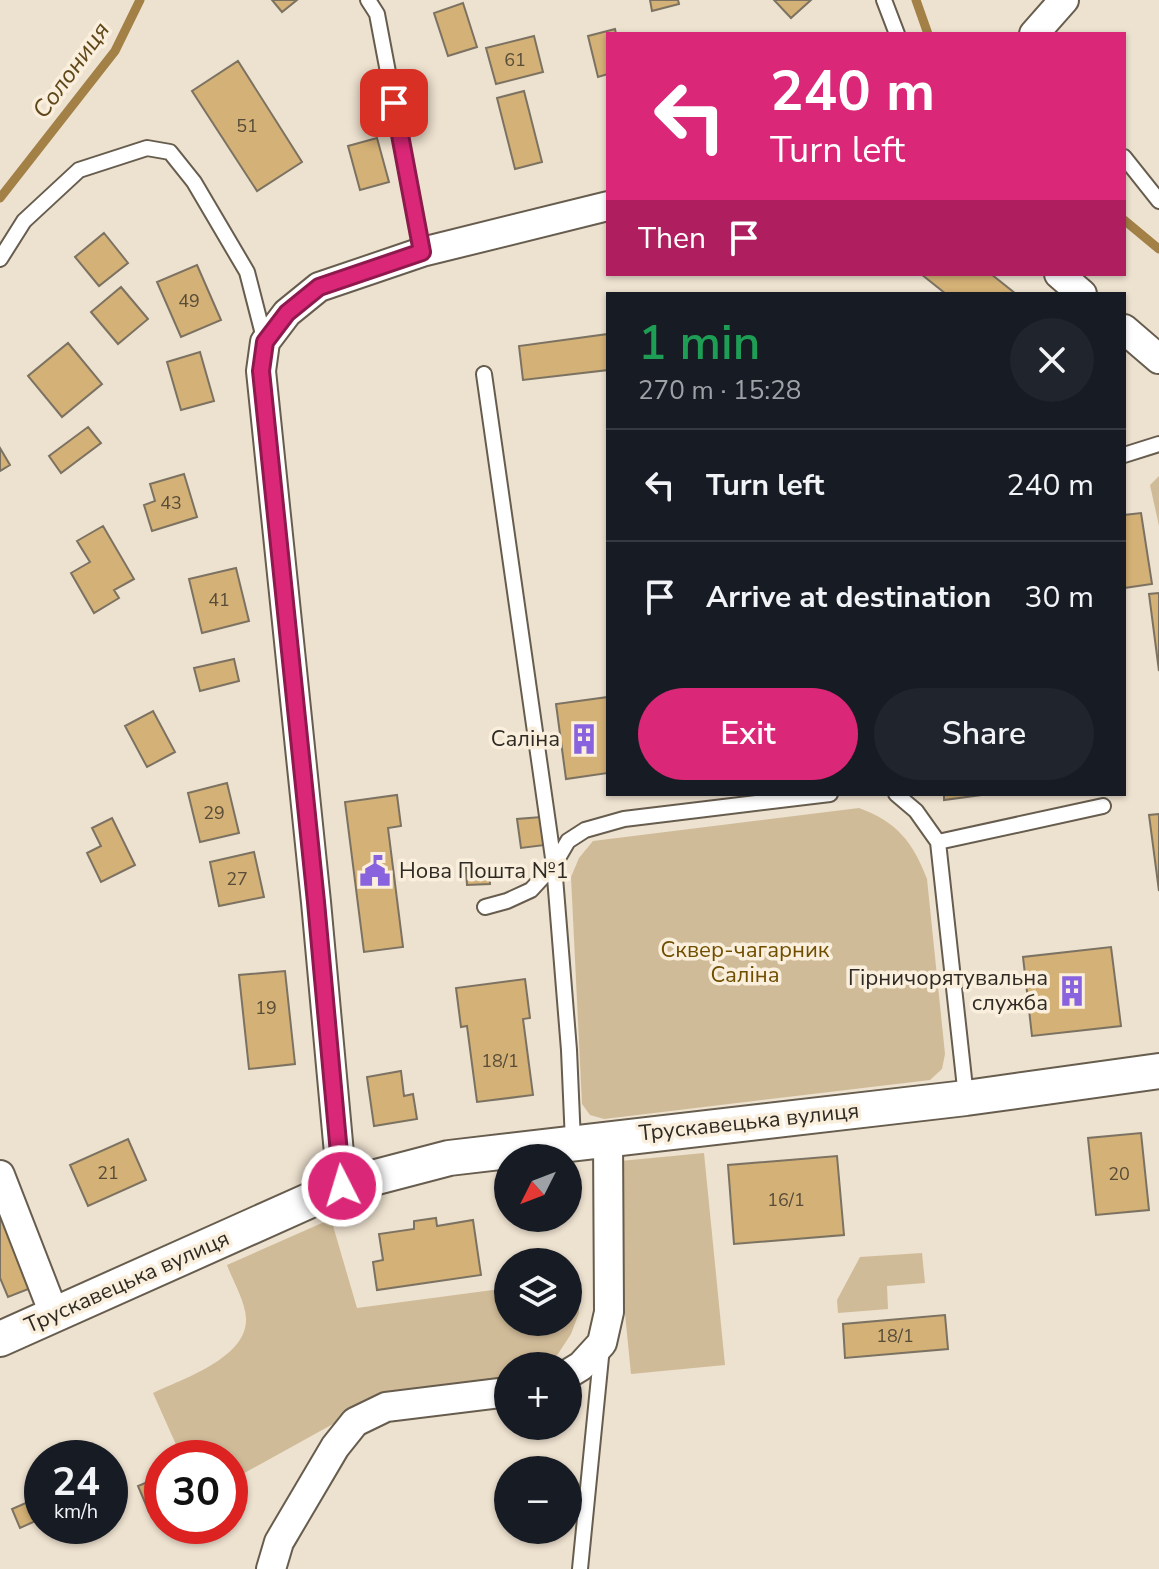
<!DOCTYPE html>
<meta charset="utf-8">
<style>
body{margin:0;font-family:"Nunito Sans",sans-serif;background:#20242c;color:#f1f3f6;height:100vh;display:flex;flex-direction:column;font-size:30px;white-space:nowrap}
*{box-sizing:border-box;margin:0}
p{font-size:26px;color:#9ea1a6}
.icon{flex:none;width:44px;height:44px;fill:none;stroke:currentColor;stroke-width:2;stroke-linecap:round;stroke-linejoin:round}
.map{position:relative;flex:1;overflow:hidden}
.drawer{position:absolute;left:606px;top:292px;width:520px;height:504px;display:flex;flex-direction:column;background:#171b24;border-radius:0px;box-shadow:0 2px 6px #0004}
.drawer>*{flex:none}
.hud{position:absolute;left:606px;top:32px;width:520px;height:244px;border-radius:0px;box-shadow:0 2px 6px #0004;background:#db2777;color:#fff;overflow:hidden}
.needle{width:52px;rotate:228deg}
.tools{position:absolute;left:494px;top:1144px;display:grid;gap:16px}
.tools a{display:grid;place-items:center;width:88px;height:88px;border-radius:50%;background:#171b24;box-shadow:0 2px 6px #0004;font-size:40px}
.speed{position:absolute;left:24px;top:1440px;display:flex;gap:16px;font-size:40px;font-weight:700;text-align:center}
.speed>*{display:grid;place-content:center;width:104px;height:104px;border-radius:50%;background:#171b24;box-shadow:0 2px 6px #0004;line-height:1}
.speed small{font-size:20px;font-weight:400}
.speed .limit{border:12px solid #d22;background:#fff;color:#111}
.pin{position:absolute;display:grid;place-items:center;width:68px;height:68px;color:#fff;margin:-34px;border-radius:16px;box-shadow:0 4px 12px #0006}
.me{position:absolute;width:88px;margin:-44px;rotate:355deg;stroke-linejoin:round;filter:drop-shadow(0 0 6px #0008)}
.turn{display:flex;align-items:center;gap:28px;height:168px;padding:0 32px;font-size:36px}
.turn .icon{width:104px;height:104px;stroke-width:2.5}
.turn b{display:block;font-size:56px;line-height:68px}
.then{display:flex;align-items:center;height:76px;padding:0 32px;background:#0003;gap:16px;font-size:30px}
.round{display:grid;place-items:center;flex:none;width:84px;height:84px;border-radius:42px;background:#20242c}
.overview{display:flex;align-items:center;justify-content:space-between;height:136px;padding:0 32px}
h1{font-size:48px;font-weight:600;line-height:60px;color:#1e9e55}
.primary-button{display:flex;gap:16px;margin-top:auto;padding:16px 32px}
.primary-button a{flex:1;height:92px;border-radius:48px;background:#db2777;color:#fff;font-size:32px;font-weight:600;line-height:92px;text-align:center}
.primary-button a+a{background:#20242c;color:#f1f3f6}
ul{padding:0;list-style:none}
li{display:flex;align-items:center;gap:24px;height:112px;padding:0 32px;border-top:2px solid #363941}
li div{flex:1}
li b{display:block;font-size:30px}
li em{font-style:normal}
.map>svg:first-child{display:block}
.green{fill:#d0bb98}
.lines{fill:none;stroke-linecap:round;stroke-linejoin:round}
.stream{stroke:#a28046;stroke-width:9}
.building{fill:#d4b176;stroke:#7c7262;stroke-width:2}
.service-casing{stroke:#675d4e;stroke-width:18}
.minor-casing{stroke:#675d4e;stroke-width:32}
.tertiary-casing{stroke:#675d4e;stroke-width:38}
.service{stroke:#fff;stroke-width:14}
.minor{stroke:#fff;stroke-width:28}
.tertiary{stroke:#fff;stroke-width:34}
.route-casing{stroke:#8e194d;stroke-width:20}
.route{stroke:#db2777;stroke-width:14}
.labels{text-anchor:middle;dominant-baseline:central;stroke-width:7;stroke-linejoin:round;paint-order:stroke}
.number-label{font-size:18px;fill:#584c38}
.poi-label{font-size:22px;fill:#2f2b24;stroke:#faefdc;text-anchor:end}
.park-label{font-size:22px;fill:#704e00;stroke:#faefdc}
.street-label{font-size:22px;fill:#2f2b24;stroke:#faefdc}
.water-label{font-size:24px;font-style:italic;fill:#60471a;stroke:#faefdc}
</style>
<div class="map">
<svg width="1159" height="1569" viewBox="0 0 1159 1569">
<rect width="100%" height="100%" fill="#ede1cf"/>
<!-- green -->
<path class="green" d="M1159 476V526L1150 485Z
M859 808C897 822 913 842 927 879L945 1054 942 1069 930 1080 604 1119 590 1115 582 1104 571 877 579 858 593 841Z
M704 1153 725 1365 631 1374 610 1162Z
M331 1219 357 1308 508 1288V1322H568V1280L579 1278V1313L571 1334 556 1357 545 1366H508V1383L351 1414 230 1481V1458H182L153 1393C182 1379 248 1358 246 1318 245 1301 233 1281 227 1265Z
M922 1253 925 1283 887 1286 888 1309 838 1313 837 1300 860 1257Z"/>
<g class="lines">
<!-- stream -->
<path class="stream" d="M916 0 928 34
M0 198 115 51 140 0
M1124 220 1159 249"/>
</g>
<!-- building -->
<path class="building" d="M272 0H297L282 12Z
M650 0H678L679 4 652 11Z
M774 0H811L791 18Z
M463 3 477 47 448 56 434 13Z
M615 29 616 34H608V74L598 77 588 36Z
M534 36 543 72 496 84 486 48Z
M238 61 302 162 257 191 192 91Z
M524 91 542 162 515 169 497 98Z
M377 138 389 182 360 190 348 146Z
M104 233 128 263 99 286 75 257Z
M197 265 221 320 181 337 157 282Z
M921 274H991L1016 294H946Z
M121 287 148 319 118 344 91 312Z
M608 334V370L523 380 519 346Z
M68 343 102 384 62 417 28 376Z
M200 352 214 401 181 410 167 362Z
M88 427 101 443 61 473 49 456Z
M0 448 10 465 0 471Z
M184 474 197 517 152 531 144 505 155 501 150 484Z
M1141 513 1152 584 1124 588V515Z
M103 526 134 579 114 590 119 598 94 613 71 573 90 562 77 541Z
M236 568 249 621 202 633 189 579Z
M1159 593V671L1149 594Z
M234 659 239 681 200 691 194 668Z
M608 697V773L566 779 556 704Z
M153 711 175 752 147 767 125 726Z
M227 783 239 833 200 842 188 793Z
M944 794H989L944 800Z
M397 795 401 826 388 828 403 947 364 952 345 802Z
M1159 814V891L1149 815Z
M541 817 545 845 521 848 517 819Z
M112 818 135 865 101 882 87 853 101 846 92 828Z
M254 852 264 897 219 906 210 862Z
M466 868H489L490 884 467 885Z
M1111 947 1121 1026 1032 1036 1023 957Z
M285 971 295 1064 249 1069 239 975Z
M525 979 530 1018 523 1019 533 1095 477 1102 467 1026 461 1027 456 988Z
M401 1071 404 1096 413 1094 417 1119 374 1126 367 1077Z
M1141 1133 1149 1210 1096 1215 1088 1138Z
M128 1139 146 1180 88 1206 70 1165Z
M837 1156 844 1235 734 1244 728 1165Z
M0 1208 31 1288 8 1297 0 1278Z
M436 1218 437 1226 473 1220 481 1275 377 1290 373 1262 383 1260 379 1234 414 1229V1221Z
M945 1315 948 1349 845 1358 843 1324Z
M162 1476V1507L149 1512 138 1486Z
M37 1498 42 1510V1518L20 1528 12 1509Z"/>
<g class="lines">
<defs>
<path id="service" d="M368 0 377 14 422 252
M884 0 897 34
M1124 157 1159 201
M0 259 24 221 79 170 147 148 170 152 194 182 247 272 265 342
M484 374 554 865 569 1050 573 1142
M1124 455 1159 444
M896 794 916 811 938 842 1103 806
M938 842 966 1097
M485 907 507 901 531 890 554 865 568 841 585 830 624 819 830 794
M580 1569 602 1347"/>
<path id="minor" d="M1034 34 1064 0
M1059 274 1082 294
M1124 329 1159 359
M0 1175 54 1314
M342 1186 316 902 261 371 265 342 287 313 319 287 422 252 608 206
M568 1374 581 1366 602 1343 609 1312 608 1138
M271 1569 279 1542 335 1447 355 1422 386 1407 508 1392"/>
<path id="tertiary" d="M0 1339 342 1186 449 1158 966 1098 1159 1071"/>
</defs>
<!-- service casing -->
<use href="#service" class="service-casing"/>
<!-- minor casing -->
<use href="#minor" class="minor-casing"/>
<!-- tertiary casing -->
<use href="#tertiary" class="tertiary-casing"/>
<!-- service -->
<use href="#service" class="service"/>
<!-- minor -->
<use href="#minor" class="minor"/>
<!-- tertiary -->
<use href="#tertiary" class="tertiary"/>
</g>
<g class="lines">
<defs>
<path id="route" d="M342 1186 316 902 261 371 265 342 287 313 319 287 422 252 394 103"/>
</defs>
<!-- route casing -->
<use href="#route" class="route-casing"/>
<!-- route -->
<use href="#route" class="route"/>
</g>
<!-- icons -->
<defs>
<symbol id="building-bare" viewBox="-9 -9 18 18"><path d="M-4-6H4V6H1V3H-1V6H-4ZM-2.5-4.3h1.7v1.8h-1.7ZM.8-4.3h1.7v1.8H.8ZM-2.5-1h1.7V.8h-1.7ZM.8-1h1.7V.8H.8Z" fill="#8963de" stroke="#faefdc" stroke-width="2.5" paint-order="stroke"/></symbol>
<symbol id="civic-bare" viewBox="-9 -9 18 18"><path d="M-.6-6.5H3V-4.5H.6V-3L4-1V1h2V6H-6V1h2V-1L-.6-3ZM-1.2 2.5V6h2.4V2.5Z" fill="#8963de" stroke="#faefdc" stroke-width="2.5" paint-order="stroke"/></symbol>
</defs>
<g fill-rule="evenodd">
<use href="#building-bare" x="562" y="717" width="44" height="44"/>
<use href="#civic-bare" x="353" y="849" width="44" height="44"/>
<use href="#building-bare" x="1050" y="969" width="44" height="44"/>
</g>
<g class="labels">
<!-- number labels -->
<g class="number-label">
<text x="515" y="60">61</text>
<text x="247" y="126">51</text>
<text x="189" y="301">49</text>
<text x="171" y="503">43</text>
<text x="219" y="600">41</text>
<text x="214" y="813">29</text>
<text x="237" y="879">27</text>
<text x="266" y="1008">19</text>
<text x="500" y="1061">18/1</text>
<text x="108" y="1173">21</text>
<text x="1119" y="1174">20</text>
<text x="786" y="1200">16/1</text>
<text x="895" y="1336">18/1</text>
</g>
<!-- poi labels -->
<g class="poi-label">
<text x="560" y="739">Саліна</text>
<text x="399" y="871" text-anchor="start">Нова Пошта №1</text>
<text x="1048" y="978">Гірничорятувальна<tspan x="1048" dy="25">служба</tspan></text>
</g>
<!-- park labels -->
<g class="park-label">
<text x="745" y="950">Сквер-чагарник<tspan x="745" dy="25">Саліна</tspan></text>
</g>
<!-- street labels -->
<g class="street-label">
<text transform="translate(749 1122) rotate(-6)">Трускавецька вулиця</text>
<text transform="translate(127 1282) rotate(-24)">Трускавецька вулиця</text>
</g>
<!-- water labels -->
<g class="water-label">
<text transform="translate(71 70) rotate(-54)">Солониця</text>
</g>
</g>
</svg>
<div class="tools">
<a><svg class="needle" viewBox="-14 -14 28 28"><path d="M0-13l5 13h-10z" fill="#e53935"/><path d="M0 13l5-13h-10z" fill="#9ea1a6"/></svg></a>
<a><svg class="icon" aria-label="layers" viewBox="0 0 24 24"><path d="M12 4l9 5-9 5-9-5zM3 14l9 5 9-5"/></svg></a>
<a>+</a>
<a>−</a>
</div>
<div class="speed"><div>24<small>km/h</small></div><div class="limit">30</div></div>
<div class="pin" style="left:394px;top:103px;background:#d93025"><svg class="icon" aria-label="arrive" viewBox="0 0 24 24"><path d="M6 21V4h12l-3 4 3 4H6"/></svg></div>
<svg class="me" style="left:342px;top:1186px" viewBox="-20 -20 40 40"><circle r="17" fill="#db2777" stroke="#fff" stroke-width="3"/><path d="M0-11L8 9 0 5-8 9z" fill="#fff"/></svg>
<div class="hud">
<div class="turn"><svg class="icon" aria-label="left" viewBox="0 0 24 24"><path d="M17 20v-9H6M10 6l-5 5 5 5"/></svg><div><b>240 m</b>Turn left</div></div>
<div class="then">Then<svg class="icon" aria-label="arrive" viewBox="0 0 24 24"><path d="M6 21V4h12l-3 4 3 4H6"/></svg></div>
</div>
<section class="drawer">
<div class="overview"><div><h1>1 min</h1><p>270 m · 15:28</p></div><a class="round"><svg class="icon" aria-label="close" viewBox="0 0 24 24"><path d="M6 6l12 12M18 6L6 18"/></svg></a></div>
<ul>
<li><svg class="icon" aria-label="left" viewBox="0 0 24 24"><path d="M17 20v-9H6M10 6l-5 5 5 5"/></svg><div><b>Turn left</b></div><em>240 m</em></li>
<li><svg class="icon" aria-label="arrive" viewBox="0 0 24 24"><path d="M6 21V4h12l-3 4 3 4H6"/></svg><div><b>Arrive at destination</b></div><em>30 m</em></li>
</ul>
<div class="primary-button"><a>Exit</a><a>Share</a></div>
</section>
</div>
